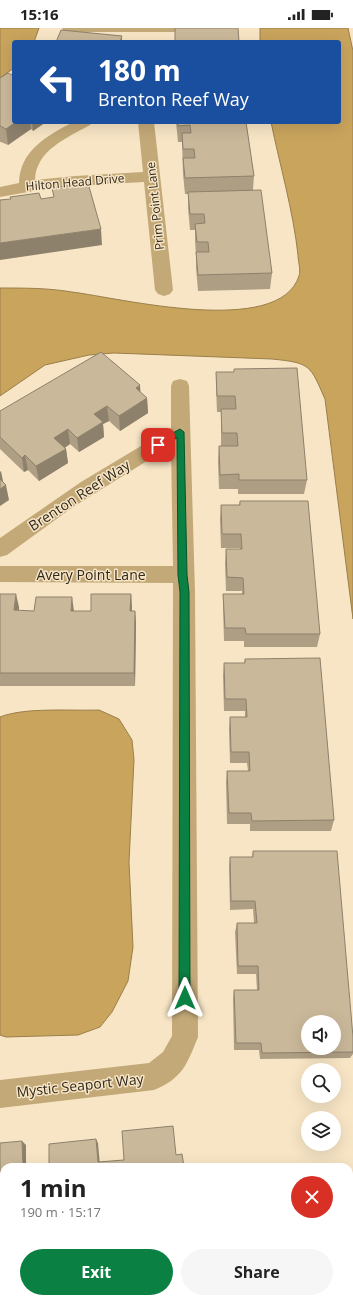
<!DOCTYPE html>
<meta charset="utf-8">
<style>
body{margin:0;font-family:"Open Sans",sans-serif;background:#f6f6f6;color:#222;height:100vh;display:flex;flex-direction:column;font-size:15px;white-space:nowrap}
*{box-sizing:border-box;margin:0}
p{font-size:13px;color:#767676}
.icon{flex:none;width:22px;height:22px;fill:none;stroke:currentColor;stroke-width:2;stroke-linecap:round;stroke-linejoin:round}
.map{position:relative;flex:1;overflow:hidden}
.details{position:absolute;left:0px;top:1135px;width:353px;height:140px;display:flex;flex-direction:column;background:#fff;border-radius:12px 12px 0 0;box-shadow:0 4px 16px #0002}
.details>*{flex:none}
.banner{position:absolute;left:12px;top:12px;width:329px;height:84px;border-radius:4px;box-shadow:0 4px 16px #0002;background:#1a4fa0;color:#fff;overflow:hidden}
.fabs{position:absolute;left:301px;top:987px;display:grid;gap:8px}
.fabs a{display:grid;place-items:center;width:40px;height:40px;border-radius:50%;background:#fff;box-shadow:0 4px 16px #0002;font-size:20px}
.pin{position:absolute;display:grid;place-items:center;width:34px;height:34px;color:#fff;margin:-17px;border-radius:8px;box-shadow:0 2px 6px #0006}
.me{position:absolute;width:44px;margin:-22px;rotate:0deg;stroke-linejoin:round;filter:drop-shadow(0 0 3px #0008)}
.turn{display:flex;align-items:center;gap:14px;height:84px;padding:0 20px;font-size:18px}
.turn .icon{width:52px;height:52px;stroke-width:2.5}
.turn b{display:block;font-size:28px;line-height:34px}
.round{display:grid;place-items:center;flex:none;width:42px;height:42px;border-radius:21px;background:#f6f6f6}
.overview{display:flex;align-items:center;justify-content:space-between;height:68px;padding:0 20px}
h1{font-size:24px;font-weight:700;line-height:30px}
.cta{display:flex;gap:8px;margin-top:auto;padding:8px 20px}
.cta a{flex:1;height:46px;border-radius:24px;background:#0b8043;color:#fff;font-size:16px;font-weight:700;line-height:46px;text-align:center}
.cta a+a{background:#f6f6f6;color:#222}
.status{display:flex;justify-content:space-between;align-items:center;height:28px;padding:0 20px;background:#fff;direction:ltr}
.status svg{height:11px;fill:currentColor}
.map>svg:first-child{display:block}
.water{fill:#c9a45d;stroke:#9b7f4a}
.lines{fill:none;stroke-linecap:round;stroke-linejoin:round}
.minor{fill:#c3a978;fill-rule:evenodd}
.wall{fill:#ae9e84}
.shaded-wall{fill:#8d816c}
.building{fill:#cab89a;stroke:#8d816c;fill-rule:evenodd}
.route{fill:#0b8043;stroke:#07532c}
.labels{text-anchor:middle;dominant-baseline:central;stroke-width:3;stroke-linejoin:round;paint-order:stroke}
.far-street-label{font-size:12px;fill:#2f281c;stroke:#f7e5c5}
.street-label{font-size:14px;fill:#2f281c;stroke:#f7e5c5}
</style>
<div class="status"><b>15:16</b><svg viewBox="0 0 49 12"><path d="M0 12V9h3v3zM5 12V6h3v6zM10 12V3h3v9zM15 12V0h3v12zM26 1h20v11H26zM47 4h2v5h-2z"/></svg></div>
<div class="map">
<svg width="353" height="1275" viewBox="0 0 353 1275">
<rect width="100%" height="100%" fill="#f7e5c5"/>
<!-- water -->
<path class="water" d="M0 0H39L34 14H14V40L0 50Z
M260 0H348L353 23V591L325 371C310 337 311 335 272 331L114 325 89 327 45 337 0 368V260C25 260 48 260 72 264 120 270 279 310 299 248 301 242 298 233 298 227 293 182 280 138 271 94H339V14H260Z
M99 682 119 691 132 712 134 732 129 834 133 919 128 953 112 984 100 999 78 1007 6 1009 0 1007V689C25 679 71 683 99 682Z
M353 1221V1275H252L267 1271H349V1228Z"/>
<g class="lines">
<!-- minor -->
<path class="minor" d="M62 0H234L232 3 227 4H69L64 3Z
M73 94H93L90 97C67 110 36 122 35 152L75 148 143 144 138 94H154L173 262 170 266 164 268 158 266 155 262 144 154 56 159 0 169V159L19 155C20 122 47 108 73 94Z
M180 351 187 353 189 358 195 564 198 1009C187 1036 183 1050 154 1062L0 1080V1052L149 1035 163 1024 172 1008 173 555 0 554V538H173L171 418 73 479 7 527 0 529V510L81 454 171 400V358L173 353Z"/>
</g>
<!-- wall -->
<path class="wall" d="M0 50 14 94H46L33 103 31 101 8 117 1 114H0Z
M176 94H246L254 148 253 162 272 245 270 261 198 263 196 240V228L195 212V202H190L188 180V166H185L183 146 182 114H178Z
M234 341 307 452 304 466H238V461H219L218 433 219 418H221V384H217L216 359V344H234Z
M141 365 147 370 148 385 120 403 109 393 103 396 104 409 79 424 70 416 65 420 66 421 68 435 39 453 28 442 24 444 0 421V383Z
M240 473 320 606 317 619H244V613H224L223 579V566H242V563H226L225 535 226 521H240V520H221L220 491 221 477H239Z
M0 566 19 579V583H91L131 566 132 583H135L136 596 135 658H0Z
M245 631 334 792 331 803H250V796H227L226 754 227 743H248L247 735H230L229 701 230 689H245V683H224L223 648 224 635H244Z
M253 823 353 1009V1026L350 1030 260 1031 259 1022H234L233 970 234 962H257L256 946H237L235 904 237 895H254L253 881 230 882 229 838 230 829H252Z"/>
<!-- shaded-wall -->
<path class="shaded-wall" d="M122 8V14H120Z
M16 94H30L31 101 8 117 6 101Z
M32 94H46L33 103Z
M101 201 102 217 0 232V215Z
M140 357 141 373 136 360Z
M147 370 148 385 120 403 119 388Z
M107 378 109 393 103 396 104 409 79 424 77 410 94 386Z
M68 401 70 416 56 425 54 410Z
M66 421 68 435 39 453 36 438Z
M25 427 28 442 24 444 22 430Z
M1 443 4 458 0 460V444Z
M6 457 9 472 0 478V461Z
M16 566 19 579 18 596 14 582Z
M131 566 132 579 131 596 130 583Z
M72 569 74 583H71Z
M135 583 136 596 135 658 134 645Z
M96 1111 98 1115 100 1138 98 1134Z
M22 1113 26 1117V1139H23Z"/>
<!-- building -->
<path class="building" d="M175 0H238L239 14H175Z
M61 2 122 8 120 14H56Z
M8 45 14 48V94H16L6 101 0 98V50Z
M178 94H246L254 148 185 150 183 130H195L194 121H183L182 105H191L190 97 178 98Z
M88 155 101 201 0 215V172L11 171 10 169 39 165 41 171 54 169 52 160Z
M261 162 272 245 198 247 196 224H209L208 214H197L195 196 205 195 204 186H190L188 164Z
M101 324 140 357 136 360 147 370 119 388 107 378 94 386 103 394 77 410 68 401 54 410 66 421 36 438 25 427 22 430 0 409V383Z
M297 340 307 452H239V446L220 447 219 418H238L237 405H222L221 381H236L235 368H217L216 344H234V341Z
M0 451 6 457 0 461Z
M240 473H308L320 606H246L245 600H225L223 566H244L243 550 227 549 226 521H242L241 506H222L221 477H240Z
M0 566H16L14 582 34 583 36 569H72L71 583H91V566H131L130 583H135L134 645H0Z
M320 630 334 792 252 793 251 785H229L227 743H250L249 724H231L230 689H247L246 671H225L224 635H245V631Z
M253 823H337L353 1009V1024L262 1025 261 1015H236L234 962H259L258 938H238L237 895H257L255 873H231L230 829H253ZM308 994H334V1020H308Z
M173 1098 176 1127 182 1126 184 1139H49V1116L96 1111 98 1134 124 1132 122 1103Z
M22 1113 23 1139H4V1256H0V1115Z"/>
<!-- route -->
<path class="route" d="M180 401 184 404 187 547 189 564 190 970 189 973 185 975 181 973 179 970 180 564 178 547 177 410 158 420 154 417 155 415Z"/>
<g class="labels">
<!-- far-street labels -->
<g class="far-street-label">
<text transform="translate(75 154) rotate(-5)">Hilton Head Drive</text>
<text transform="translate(155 178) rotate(-96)">Prim Point Lane</text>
</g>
<!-- street labels -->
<g class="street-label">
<text transform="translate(79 467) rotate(-33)">Brenton Reef Way</text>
<text x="91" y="546">Avery Point Lane</text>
<text transform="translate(80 1057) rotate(-6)">Mystic Seaport Way</text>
</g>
</g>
</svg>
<div class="fabs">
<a><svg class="icon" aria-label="sound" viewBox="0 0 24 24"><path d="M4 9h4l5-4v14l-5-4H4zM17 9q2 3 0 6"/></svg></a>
<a><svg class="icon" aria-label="search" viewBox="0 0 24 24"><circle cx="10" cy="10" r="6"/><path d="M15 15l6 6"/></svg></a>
<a><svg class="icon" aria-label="layers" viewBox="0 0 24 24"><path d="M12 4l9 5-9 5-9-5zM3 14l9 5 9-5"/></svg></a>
</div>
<div class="pin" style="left:158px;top:417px;background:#d93025"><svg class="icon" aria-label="arrive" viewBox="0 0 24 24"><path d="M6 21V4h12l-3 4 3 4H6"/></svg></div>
<svg class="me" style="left:185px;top:970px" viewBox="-20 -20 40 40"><path d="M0-17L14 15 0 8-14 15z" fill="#0b8043" stroke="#fff" stroke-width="4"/></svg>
<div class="banner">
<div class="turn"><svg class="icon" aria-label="left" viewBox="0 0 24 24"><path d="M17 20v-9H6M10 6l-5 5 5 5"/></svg><div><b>180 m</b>Brenton Reef Way</div></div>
</div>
<section class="details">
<div class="overview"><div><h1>1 min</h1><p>190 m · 15:17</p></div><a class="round" style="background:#d93025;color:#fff"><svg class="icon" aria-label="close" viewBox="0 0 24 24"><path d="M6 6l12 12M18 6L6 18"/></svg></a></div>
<div class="cta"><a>Exit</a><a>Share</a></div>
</section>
</div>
